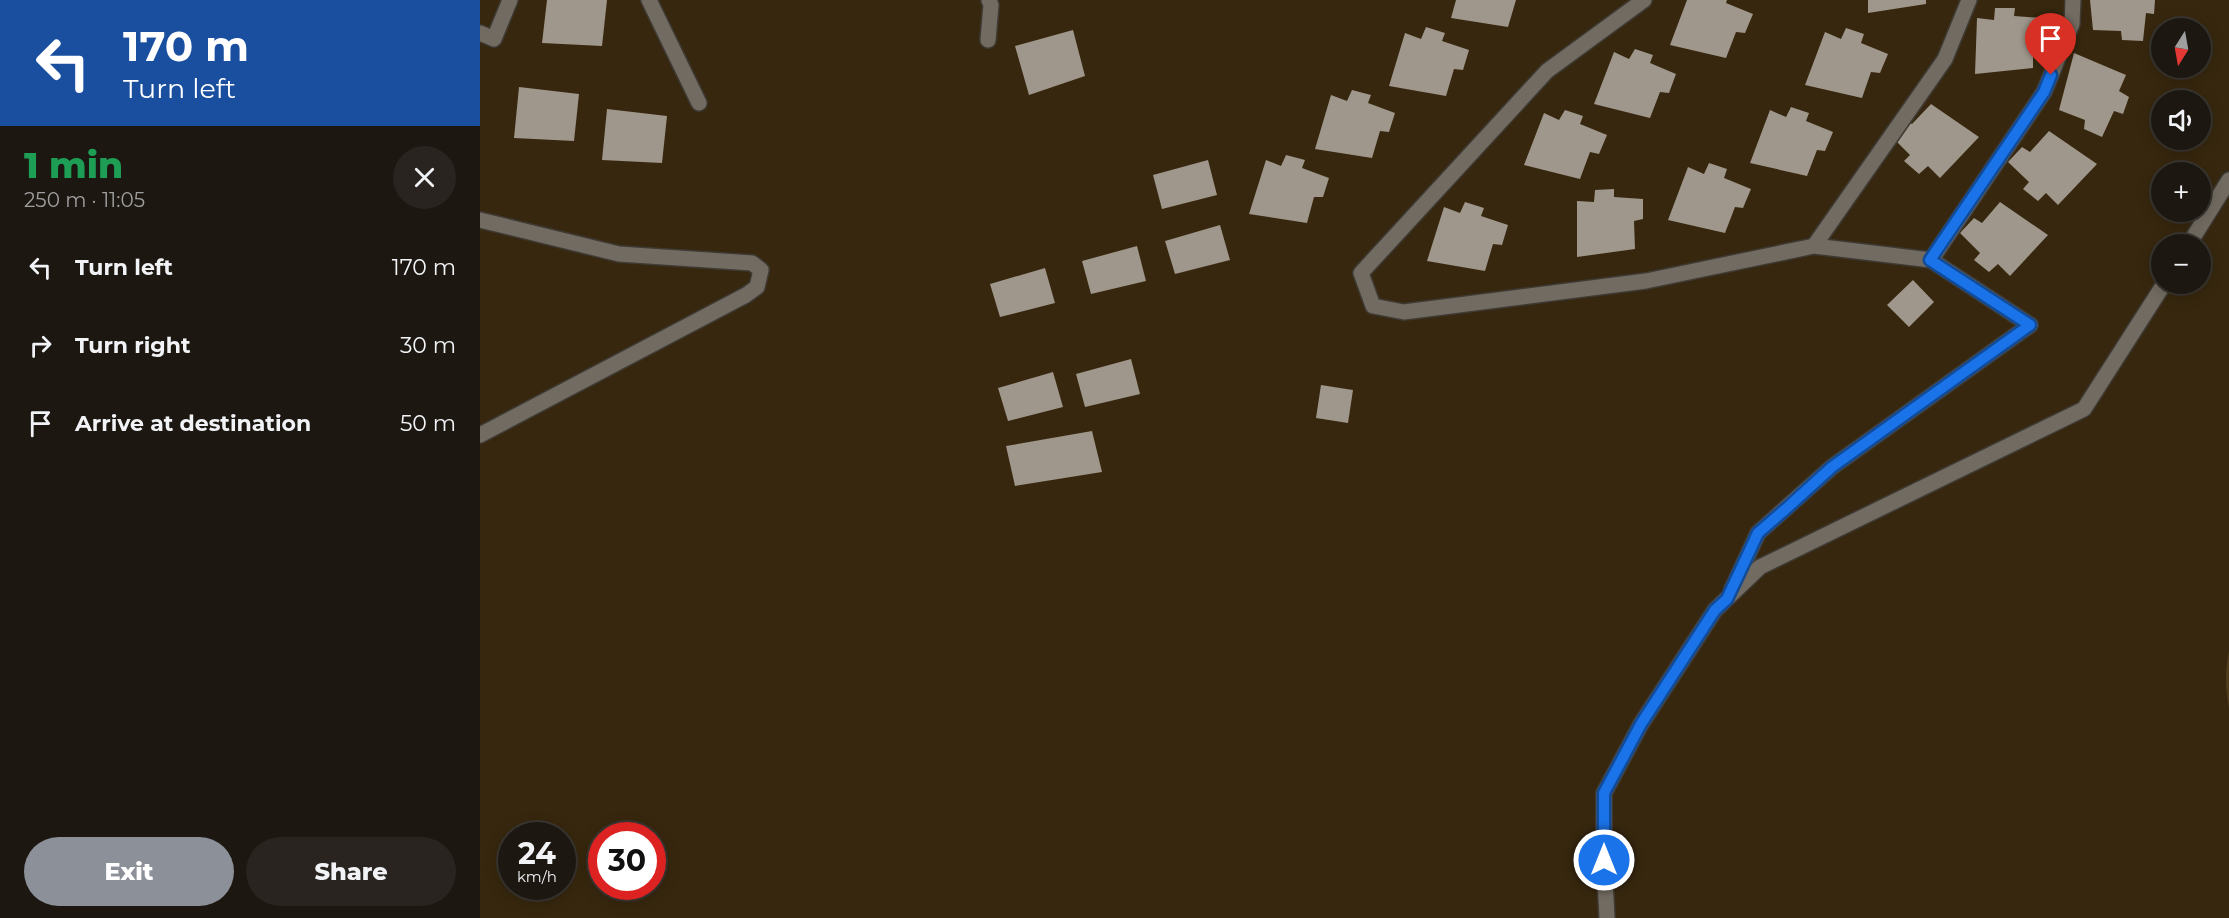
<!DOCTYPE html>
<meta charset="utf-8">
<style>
body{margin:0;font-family:Montserrat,sans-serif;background:#29241f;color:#f1f3f6;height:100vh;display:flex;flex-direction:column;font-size:22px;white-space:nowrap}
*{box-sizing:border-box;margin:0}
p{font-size:20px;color:#a09f9f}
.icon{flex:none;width:33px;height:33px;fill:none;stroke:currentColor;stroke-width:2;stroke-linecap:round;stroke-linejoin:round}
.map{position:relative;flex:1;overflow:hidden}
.side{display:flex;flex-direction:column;background:#1c1711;width:480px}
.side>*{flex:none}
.hud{background:#1a4fa0;color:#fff;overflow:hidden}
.needle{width:39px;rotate:191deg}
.buttons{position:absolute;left:1671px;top:18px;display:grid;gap:12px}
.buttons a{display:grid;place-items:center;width:60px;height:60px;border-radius:50%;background:#1c1711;box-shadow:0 3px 15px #0003,0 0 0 2px #3a3631;font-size:30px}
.speed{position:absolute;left:18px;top:822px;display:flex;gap:12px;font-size:30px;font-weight:700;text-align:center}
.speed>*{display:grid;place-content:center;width:78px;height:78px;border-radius:50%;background:#1c1711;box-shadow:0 3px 15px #0003,0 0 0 2px #3a3631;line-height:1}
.speed small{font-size:15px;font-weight:400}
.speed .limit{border:9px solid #d22;background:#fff;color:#111}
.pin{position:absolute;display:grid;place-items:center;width:51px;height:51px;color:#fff;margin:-62px -26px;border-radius:50% 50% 50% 0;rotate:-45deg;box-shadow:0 0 6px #0007}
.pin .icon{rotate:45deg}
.me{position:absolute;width:66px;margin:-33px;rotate:0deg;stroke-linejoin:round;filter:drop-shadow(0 0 4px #0008)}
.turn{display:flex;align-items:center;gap:21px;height:126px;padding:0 24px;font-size:27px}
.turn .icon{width:78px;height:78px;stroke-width:2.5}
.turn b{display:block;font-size:42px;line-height:51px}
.round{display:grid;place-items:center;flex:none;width:63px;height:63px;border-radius:32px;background:#29241f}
.headline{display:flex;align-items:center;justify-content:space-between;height:102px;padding:0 24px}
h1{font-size:36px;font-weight:800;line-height:45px;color:#1e9e55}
.cta{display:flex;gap:12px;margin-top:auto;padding:12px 24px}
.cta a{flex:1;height:69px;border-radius:36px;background:#8c9099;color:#fff;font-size:24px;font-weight:800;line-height:69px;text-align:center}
.cta a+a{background:#29241f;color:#f1f3f6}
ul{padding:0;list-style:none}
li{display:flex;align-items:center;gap:18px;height:78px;padding:0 24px}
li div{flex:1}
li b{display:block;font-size:22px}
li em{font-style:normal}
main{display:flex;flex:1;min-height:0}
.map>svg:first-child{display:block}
.green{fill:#37270e;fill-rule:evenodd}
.water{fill:#513d1d}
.building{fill:#9f978c}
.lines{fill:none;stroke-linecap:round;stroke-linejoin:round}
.service-casing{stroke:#3e3a34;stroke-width:18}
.minor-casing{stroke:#3e3a34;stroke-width:18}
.tertiary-casing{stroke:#3e3a34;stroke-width:18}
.service{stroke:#726b61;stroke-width:15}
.minor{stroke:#726b61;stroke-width:15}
.tertiary{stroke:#726b61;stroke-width:15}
.route-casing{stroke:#114b97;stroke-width:15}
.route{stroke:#1a73e8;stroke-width:10}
</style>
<main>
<section class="side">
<div class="hud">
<div class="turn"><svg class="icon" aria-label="left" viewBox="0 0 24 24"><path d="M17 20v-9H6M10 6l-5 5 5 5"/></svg><div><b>170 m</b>Turn left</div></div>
</div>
<div class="headline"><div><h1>1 min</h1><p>250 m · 11:05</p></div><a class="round"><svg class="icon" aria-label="close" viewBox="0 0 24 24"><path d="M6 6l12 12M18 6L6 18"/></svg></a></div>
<ul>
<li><svg class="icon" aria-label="left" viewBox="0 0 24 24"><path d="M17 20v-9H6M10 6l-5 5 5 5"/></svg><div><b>Turn left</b></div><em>170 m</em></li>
<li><svg class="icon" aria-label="right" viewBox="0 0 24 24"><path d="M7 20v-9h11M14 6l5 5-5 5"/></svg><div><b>Turn right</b></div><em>30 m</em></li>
<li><svg class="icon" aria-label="arrive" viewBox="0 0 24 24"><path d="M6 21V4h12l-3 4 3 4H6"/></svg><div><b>Arrive at destination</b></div><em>50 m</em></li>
</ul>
<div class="cta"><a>Exit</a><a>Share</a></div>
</section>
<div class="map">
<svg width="1749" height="918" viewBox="0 0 1749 918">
<rect width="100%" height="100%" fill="#251f17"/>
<!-- green -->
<path class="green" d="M0 0H1749V918H0ZM1682 28H1720V68H1682ZM1682 100H1720V140H1682ZM1682 172H1720V212H1682ZM1682 244H1720V284H1682ZM32 836H82V886H32ZM122 836H172V886H122Z"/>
<!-- water -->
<path class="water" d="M1749 651V708C1745 687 1745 671 1749 651Z"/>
<!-- building -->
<path class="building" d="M67 0H127L122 46 62 43Z
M976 0H1036L1028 27 971 18Z
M1207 0H1247L1246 3 1273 14 1265 33 1256 32 1246 58 1190 45Z
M1388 0H1446V4L1388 13Z
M1610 0H1675L1674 14 1666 13 1663 41 1642 40 1641 31 1613 30Z
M1515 8H1535L1534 16 1563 18 1562 39 1553 40V68L1495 74 1497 18 1514 20Z
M946 27 965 33 962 41 989 50 983 70 974 69 966 96 909 86 925 33 941 39Z
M1366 28 1384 34 1381 43 1408 54 1400 73 1391 72 1382 98 1325 85 1345 32 1361 39Z
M593 30 605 76 549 95 535 46Z
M1155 49 1173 55 1170 63 1196 74 1189 93 1180 92 1170 118 1114 104 1134 52 1149 59Z
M1594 53 1646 75 1639 91 1649 97 1643 114 1634 111 1622 137 1604 129 1605 120 1579 110Z
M39 87 99 94 94 141 34 138Z
M872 90 891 95 888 103 915 113 909 132 900 131 892 158 835 149 851 95 867 101Z
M1451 104 1499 137 1460 178 1448 166 1439 174 1424 161 1430 155 1410 135 1424 120 1432 124Z
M1311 107 1329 113 1326 121 1353 132 1345 151 1337 150 1327 176 1270 163 1290 110 1306 117Z
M127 109 187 116 182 163 122 160Z
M1085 110 1103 116 1100 124 1127 135 1119 154 1110 152 1100 179 1044 165 1064 113 1079 120Z
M1569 131 1617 164 1578 205 1566 193 1558 201 1543 189 1549 182 1528 162 1542 147 1550 152Z
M806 155 825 160 822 168 849 178 843 197H834L827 223 769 214 786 160 801 166Z
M728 160 737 195 682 209 673 175Z
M1229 163 1247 169 1244 178 1271 189 1263 208 1255 207 1245 233 1188 220 1208 167 1224 174Z
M1134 189V197L1163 199V219L1154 221 1155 249 1097 257V201L1114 202 1115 190Z
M985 202 1004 208 1001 216 1028 225 1022 245 1013 244 1005 271 947 261 964 207 980 213Z
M1520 202 1568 235 1530 276 1518 264 1509 272 1494 260 1500 253 1480 233 1494 218 1502 223Z
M740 225 750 260 695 274 685 241Z
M657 246 666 281 611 294 602 261Z
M565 268 575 303 520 317 510 284Z
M1433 280 1454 302 1429 327 1407 305Z
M651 359 660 394 605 407 596 374Z
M573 372 583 407 528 421 518 388Z
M841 385 873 390 868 423 836 418Z
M612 431 622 472 535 486 526 446Z"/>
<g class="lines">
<defs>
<path id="service" d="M169 0 219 103
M1164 0 1067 71 881 273 893 306 924 312 1166 281 1334 246 1465 59 1489 0
M0 33 14 39 30 0
M508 40 511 5 509 0
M1334 246 1451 260 1550 325
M1451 260 1564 92 1592 24 1593 0"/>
<path id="minor" d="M1709 244 1749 180
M1252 589 1278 533 1352 467 1550 325
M1127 918 1124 860V793L1161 724 1235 610 1280 567 1604 409 1684 284"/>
<path id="tertiary" d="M0 220 139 254 272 263 281 270 277 287 266 295 0 435"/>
</defs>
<!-- service casing -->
<use href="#service" class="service-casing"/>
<!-- minor casing -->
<use href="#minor" class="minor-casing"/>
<!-- tertiary casing -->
<use href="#tertiary" class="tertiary-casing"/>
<!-- service -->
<use href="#service" class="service"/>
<!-- minor -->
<use href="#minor" class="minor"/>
<!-- tertiary -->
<use href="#tertiary" class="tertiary"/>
</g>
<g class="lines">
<defs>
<path id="route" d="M1124 860V793L1161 724 1235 610 1247 599 1278 533 1308 507 1352 467 1550 325 1450 260 1564 92 1571 75"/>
</defs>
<!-- route casing -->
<use href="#route" class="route-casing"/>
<!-- route -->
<use href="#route" class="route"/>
</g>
</svg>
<div class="buttons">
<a><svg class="needle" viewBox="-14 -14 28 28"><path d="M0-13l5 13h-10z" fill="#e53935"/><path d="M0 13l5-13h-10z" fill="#a09f9f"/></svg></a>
<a><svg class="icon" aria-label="sound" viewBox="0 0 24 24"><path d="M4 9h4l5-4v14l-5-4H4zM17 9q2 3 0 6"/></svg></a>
<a>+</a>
<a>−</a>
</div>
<div class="speed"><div>24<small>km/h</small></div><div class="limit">30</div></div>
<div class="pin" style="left:1571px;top:75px;background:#d93025"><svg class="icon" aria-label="arrive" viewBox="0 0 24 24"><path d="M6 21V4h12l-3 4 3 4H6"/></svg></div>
<svg class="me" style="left:1124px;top:860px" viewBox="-20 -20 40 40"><circle r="17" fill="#1a73e8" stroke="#fff" stroke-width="3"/><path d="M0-11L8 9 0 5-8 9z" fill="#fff"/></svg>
</div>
</main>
